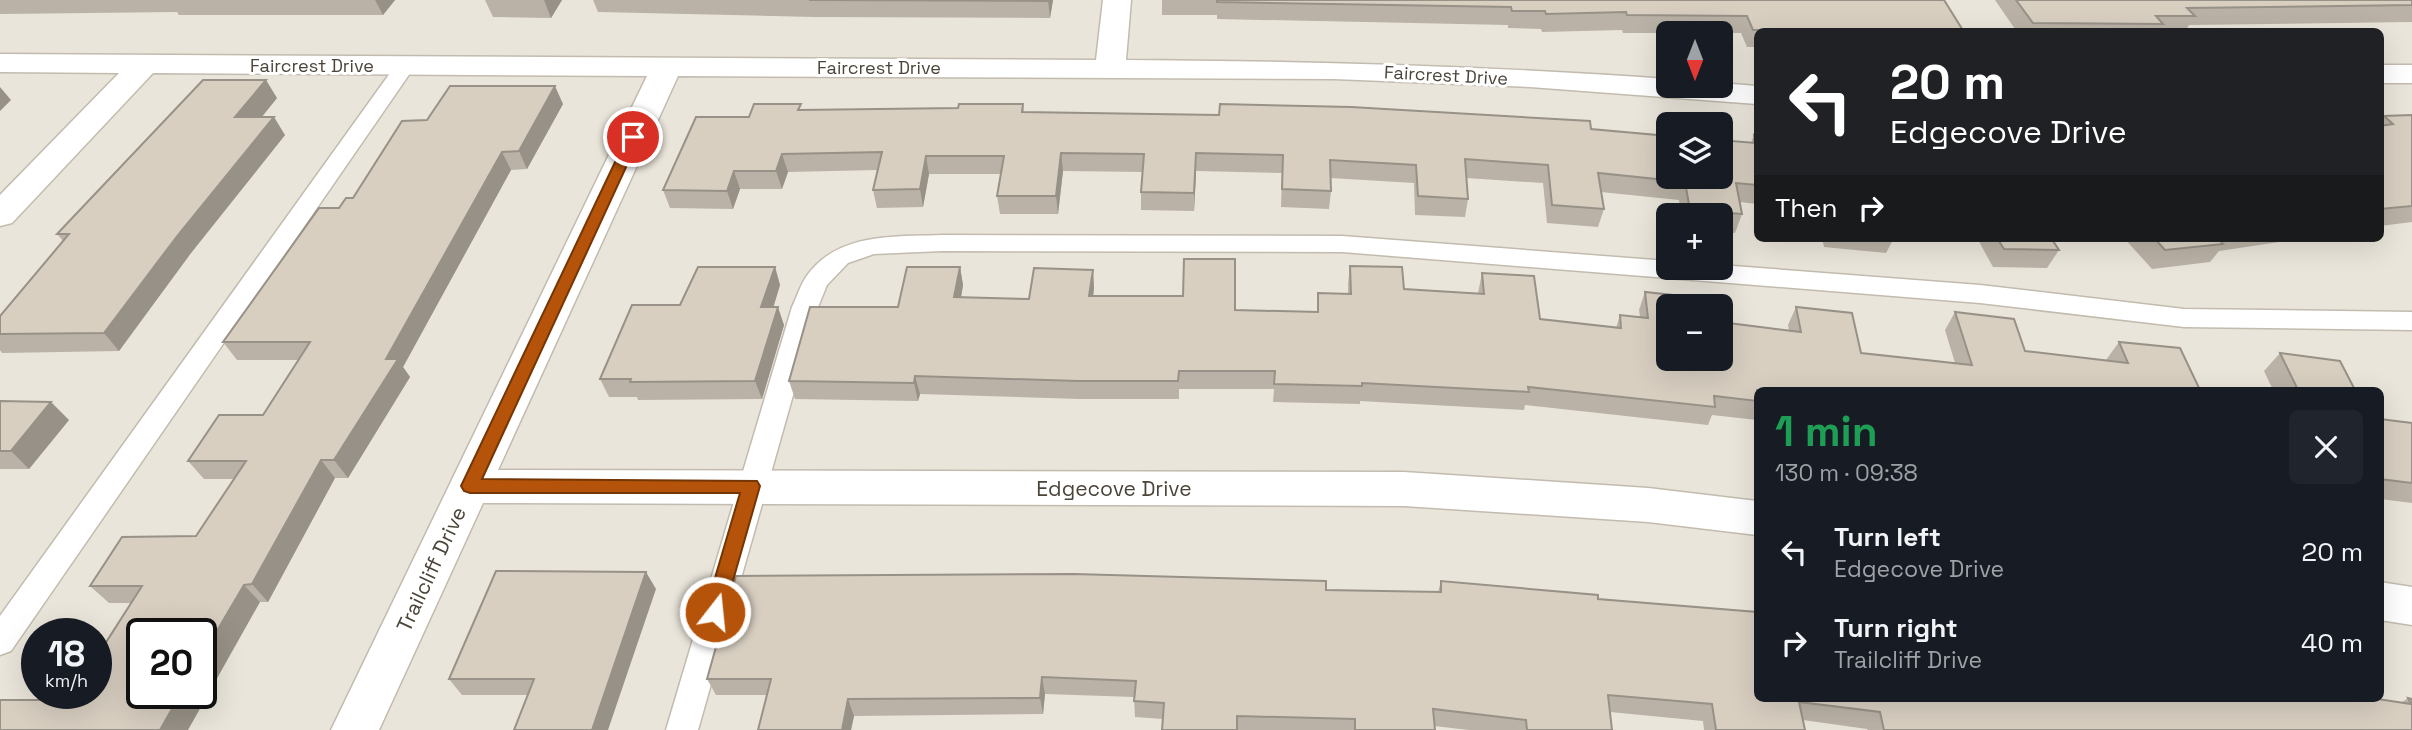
<!DOCTYPE html>
<meta charset="utf-8">
<style>
body{margin:0;font-family:"Space Grotesk",sans-serif;background:#20242c;color:#f1f3f6;height:100vh;display:flex;flex-direction:column;font-size:26px;white-space:nowrap}
*{box-sizing:border-box;margin:0}
p{font-size:23px;color:#9ea1a6}
.icon{flex:none;width:38px;height:38px;fill:none;stroke:currentColor;stroke-width:2;stroke-linecap:round;stroke-linejoin:round}
.map{position:relative;flex:1;overflow:hidden}
.sheet{position:absolute;left:1754px;top:387px;width:630px;height:315px;display:flex;flex-direction:column;background:#171b24;border-radius:10px;box-shadow:0 7px 28px #0002}
.sheet>*{flex:none}
.top-card{position:absolute;left:1754px;top:28px;width:630px;height:214px;border-radius:10px;box-shadow:0 7px 28px #0002;background:#202124;color:#fff;overflow:hidden}
.needle{width:46px;rotate:180deg}
.buttons{position:absolute;left:1656px;top:21px;display:grid;gap:14px}
.buttons a{display:grid;place-items:center;width:77px;height:77px;border-radius:10px;background:#171b24;box-shadow:0 7px 28px #0002;font-size:35px}
.speed{position:absolute;left:21px;top:618px;display:flex;gap:14px;font-size:35px;font-weight:700;text-align:center}
.speed>*{display:grid;place-content:center;width:91px;height:91px;border-radius:50%;background:#171b24;box-shadow:0 7px 28px #0002;line-height:1}
.speed small{font-size:18px;font-weight:400}
.speed .limit{border:4px solid #111;border-radius:10px;background:#fff;color:#111}
.pin{position:absolute;display:grid;place-items:center;width:60px;height:60px;color:#fff;margin:-30px;border:4px solid #fff;border-radius:50%;box-shadow:0 2px 7px #0007}
.me{position:absolute;width:77px;margin:-38px;rotate:16deg;stroke-linejoin:round;filter:drop-shadow(0 0 5px #0008)}
.turn{display:flex;align-items:center;gap:24px;height:147px;padding:0 21px;font-size:32px}
.turn .icon{width:91px;height:91px;stroke-width:2.5}
.turn b{display:block;font-size:49px;line-height:60px}
.then{display:flex;align-items:center;height:66px;padding:0 21px;background:#0003;gap:14px;font-size:26px}
.round{display:grid;place-items:center;flex:none;width:74px;height:74px;border-radius:10px;background:#20242c}
.head{display:flex;align-items:center;justify-content:space-between;height:119px;padding:0 21px}
h1{font-size:42px;font-weight:700;line-height:52px;color:#1e9e55}
ul{padding:0;list-style:none}
li{display:flex;align-items:center;gap:21px;height:91px;padding:0 21px}
li div{flex:1}
li b{display:block;font-size:26px}
li em{font-style:normal}
.map>svg:first-child{display:block}
.residential{fill:#eae5da;fill-rule:evenodd}
.lines{fill:none;stroke-linecap:round;stroke-linejoin:round}
.service-casing{stroke:#c2bbae;stroke-width:3}
.minor-casing{stroke:#c2bbae;stroke-width:3}
.service{fill:#fff;fill-rule:evenodd}
.minor{fill:#fff;fill-rule:evenodd}
.wall{fill:#bab2a6}
.shaded-wall{fill:#979187}
.building{fill:#d8cfc1;stroke:#979187;stroke-width:2}
.route{fill:#b45309;stroke:#753606;stroke-width:2}
.labels{text-anchor:middle;dominant-baseline:central;stroke-width:6;stroke-linejoin:round;paint-order:stroke}
.far-street-label{font-size:18px;fill:#4b4439;stroke:#fff}
.street-label{font-size:21px;fill:#4b4439;stroke:#fff}
</style>
<div class="map">
<svg width="2412" height="730" viewBox="0 0 2412 730">
<rect width="100%" height="100%" fill="#f6f3ec"/>
<!-- residential -->
<path class="residential" d="M0 0H2412V730H0ZM1757 32H2380V238H1757ZM1668 33H1720V86H1668ZM1668 124H1720V177H1668ZM1668 215H1720V268H1668ZM1668 306H1720V359H1668ZM1757 390H2380V698H1757ZM37 634H96V693H37ZM142 634H201V693H142Z"/>
<g class="lines">
<defs>
<path id="service" d="M405 60 412 62 415 66 11 651 0 655V616L398 62Z
M942 235 1342 236 1668 261V268H1720V265L1980 285 2184 309 2412 312V330L2184 327 1980 303 1342 252 942 251 874 254 848 263 827 285 818 307 698 730H666L792 307C797 297 800 286 806 277 837 232 894 237 942 235Z"/>
<path id="minor" d="M1103 0H1131L1126 60C1307 61 1487 66 1668 79V86H1720V83L1757 86V104L1530 87 1334 79 678 76 498 470 1404 472 1648 488 1757 501V535L1648 522 1404 506 483 503 379 730H331L647 76 153 73 12 223 0 226V195L119 73 0 72V54L1096 60Z
M2380 65H2412V83H2380Z
M2380 582 2412 587V625L2380 620Z"/>
</defs>
<!-- service casing -->
<use href="#service" class="service-casing"/>
<!-- minor casing -->
<use href="#minor" class="minor-casing"/>
<!-- service -->
<use href="#service" class="service"/>
<!-- minor -->
<use href="#minor" class="minor"/>
</g>
<!-- wall -->
<path class="wall" d="M0 0H395L383 15H179L177 12 0 14Z
M485 0H562L551 18 493 17Z
M593 0H1053L1050 18 814 17 598 12Z
M1162 0H1944L1964 32H1757V47H1747L1741 33H1623L1622 30 1542 32 1541 29 1508 28V25L1217 19V15H1162Z
M1995 0H2412V22L2189 25 2185 32H2017Z
M277 98 262 117 285 135 191 253 119 351 2 353 0 350V316L63 241 57 234Z
M563 104 527 169 511 170 403 367 410 377 348 478H335L268 602H260L70 700 131 603H109L90 586 196 536 234 479H204L188 461 263 415 298 360H237L223 342 339 208 353 198Z
M1023 104 1024 112 1591 129 1751 143 1754 135 1757 136V204L1740 202 1742 214 1735 233 1720 231V215H1681L1679 200 1601 192 1604 209 1598 227 1547 223 1543 183 1466 178 1468 199 1465 217 1415 215 1414 183 1330 178 1331 191 1329 209 1281 207 1282 173 1196 171 1194 211 1141 210V192L1143 172 1063 171 1058 214H1000L997 196 1001 174H929L923 207 877 208 873 190 877 170 788 172 782 189H740L733 209 670 208 663 190 749 117 802 110 958 108Z
M2412 115V222L2380 226V121L2384 116Z
M1822 238H1894L1886 253 1824 247Z
M1977 238H2051L2059 250 2047 268 1993 267Z
M2124 238H2306L2219 251 2210 262 2152 269Z
M1350 266 1404 289 1478 293 1482 273 1540 319 1616 328 1620 315 1640 317 1639 310 1645 292 1668 359 1789 331 1788 325 1796 307 1861 353 1955 363 1945 330 1955 312 2025 351 2106 360 2119 342 2200 390H1757V420L1712 415 1708 425 1525 405 1524 410 1360 401V404L1273 402 1274 389H1179V399H1079L920 394 918 401 795 399 789 381 960 267 963 285 961 297 1029 299 1093 270 1094 288 1093 296 1235 310 1317 312 1318 293 1348 294V284Z
M775 267 780 285 773 307 784 325 762 399 638 400 637 397H609L600 379 680 305Z
M2280 353 2355 390H2273L2264 371Z
M0 401 69 420 29 469H0Z
M2380 419 2412 423V503L2380 499Z
M1441 581 1598 599 1757 698 2401 703 2408 698 2412 699V730H1868L1867 729 1803 720 1805 730H1704L1703 721 1610 712 1612 730H1469L1434 726 1435 730H1162L1163 719 1135 717 1134 697 1045 694 1043 714 854 716 851 730H758L767 695H716L707 679 1326 590 1438 592Z
M656 589 527 695H462L449 679Z"/>
<!-- shaded-wall -->
<path class="shaded-wall" d="M375 0H395L383 15Z
M544 0H562L551 18Z
M1048 0H1053L1050 18Z
M266 80 277 98 247 135 235 117Z
M555 86 563 104 527 169 519 151Z
M0 87 11 100 0 111Z
M274 117 285 135 191 253 119 351 104 333 178 235Z
M502 152 511 170 403 367 410 377 348 478 334 460 386 359Z
M1061 153 1063 171 1058 214 1056 196Z
M1196 153V171L1194 211V193Z
M782 154 788 172 782 189 776 171Z
M926 156 929 174 923 207 920 189Z
M734 171 740 189 733 209 727 191Z
M775 267 780 285 768 325 761 307Z
M960 267 963 285 958 315 954 297Z
M1093 270 1094 288 1091 314 1089 296Z
M778 307 784 325 762 399 755 381Z
M915 376 920 394 918 401 914 383Z
M51 402 69 420 29 469 11 451Z
M321 460 335 478 268 602 252 584Z
M646 572 656 589 608 730H592Z
M244 585 260 602 188 730H160L181 693H201V658Z
M1042 677 1045 694 1043 714 1040 698Z
M848 699 854 716 851 730H842Z"/>
<!-- building -->
<path class="building" d="M809 0H1048V1Z
M1217 0H1944L1964 32H1913L1912 30H1753L1747 16 1627 15 1626 12 1546 14 1545 11H1512L1511 7 1217 2Z
M2016 0H2412V5L2187 8 2195 16H2156L2163 24 2033 23Z
M203 80H266L235 117H274L178 235 104 333 0 334V316L69 234H57Z
M450 86H555L519 151 502 152 386 359H398L334 460H321L252 584 244 585 201 658V634H142V693H181L160 730H0V700H70L74 693H96V658L142 586H90L122 537 196 536 246 461H188L219 415H263L310 342H223L319 208H339L346 198H353L402 121 427 120Z
M754 104H801L798 110 958 108 959 104H1023L1022 112 1219 115 1220 104 1351 107 1590 121 1591 129 1668 136V177H1720V140L1755 143 1754 135 1757 136V185L1736 183 1742 214 1690 210 1685 182 1598 173 1604 209 1552 205 1548 165 1465 159 1468 199 1418 196 1416 165 1330 160 1331 191 1282 189 1283 155 1196 153 1194 193 1141 192 1144 154 1061 153 1056 196H997L1004 156H926L920 189 873 190 882 152 782 154 776 171H734L727 191 663 190 696 117H749Z
M2412 115V206L2380 209V126L2393 124 2384 116Z
M1997 238H2051L2059 250 2004 249Z
M2154 238H2218L2223 244 2165 250Z
M1184 259H1235V310L1318 312V293L1351 294 1350 266 1402 267 1404 289 1484 294 1482 273 1534 276 1540 319 1621 328 1620 315 1648 318 1645 292 1700 298 1701 306H1668V359H1720V322L1801 332 1796 307 1852 313 1861 353 1972 365 1955 312 2014 319 2025 351 2128 363 2119 342 2180 348 2200 390H1757V401L1714 396 1715 407 1528 387 1529 392 1362 383V386L1274 384 1275 371H1179L1178 381H1077L915 376 914 383 789 381 810 307H898L907 267H960L954 297 1029 299 1034 268 1093 270 1089 296H1183Z
M698 267H775L761 307H778L755 381 630 382 631 379H600L632 305H680Z
M2280 353 2340 361 2355 390H2298Z
M0 401 51 402 11 451H0Z
M2380 419 2412 423V483L2380 479Z
M496 571 646 572 592 730H514L534 679H449Z
M1074 574 1326 581V590L1441 592V581L1598 595V599L1757 612V698H2371L2411 704 2408 698 2412 699V730H1884L1880 712 1799 702 1805 730H1716L1712 704 1608 695 1612 730H1527L1526 720 1433 709 1435 730H1355V719L1237 716V730H1162L1164 703 1134 701 1136 681 1042 677 1040 698 848 699 842 730H758L771 679H707L736 576Z"/>
<!-- route -->
<path class="route" d="M633 133 640 137 482 479 757 481 760 486 724 612 721 618 715 620 708 618 705 612 740 493H470L464 491 461 486 627 137Z"/>
<g class="labels">
<!-- far-street labels -->
<g class="far-street-label">
<text x="312" y="65">Faircrest Drive</text>
<text x="879" y="67">Faircrest Drive</text>
<text transform="translate(1446 75) rotate(3)">Faircrest Drive</text>
</g>
<!-- street labels -->
<g class="street-label">
<text x="1114" y="488">Edgecove Drive</text>
<text transform="translate(431 569) rotate(-65)">Trailcliff Drive</text>
</g>
</g>
</svg>
<div class="buttons">
<a><svg class="needle" viewBox="-14 -14 28 28"><path d="M0-13l5 13h-10z" fill="#e53935"/><path d="M0 13l5-13h-10z" fill="#9ea1a6"/></svg></a>
<a><svg class="icon" aria-label="layers" viewBox="0 0 24 24"><path d="M12 4l9 5-9 5-9-5zM3 14l9 5 9-5"/></svg></a>
<a>+</a>
<a>−</a>
</div>
<div class="speed"><div>18<small>km/h</small></div><div class="limit">20</div></div>
<div class="pin" style="left:633px;top:137px;background:#d93025"><svg class="icon" aria-label="arrive" viewBox="0 0 24 24"><path d="M6 21V4h12l-3 4 3 4H6"/></svg></div>
<svg class="me" style="left:715px;top:612px" viewBox="-20 -20 40 40"><circle r="17" fill="#b45309" stroke="#fff" stroke-width="3"/><path d="M0-11L8 9 0 5-8 9z" fill="#fff"/></svg>
<div class="top-card">
<div class="turn"><svg class="icon" aria-label="left" viewBox="0 0 24 24"><path d="M17 20v-9H6M10 6l-5 5 5 5"/></svg><div><b>20 m</b>Edgecove Drive</div></div>
<div class="then">Then<svg class="icon" aria-label="right" viewBox="0 0 24 24"><path d="M7 20v-9h11M14 6l5 5-5 5"/></svg></div>
</div>
<section class="sheet">
<div class="head"><div><h1>1 min</h1><p>130 m · 09:38</p></div><a class="round"><svg class="icon" aria-label="close" viewBox="0 0 24 24"><path d="M6 6l12 12M18 6L6 18"/></svg></a></div>
<ul>
<li><svg class="icon" aria-label="left" viewBox="0 0 24 24"><path d="M17 20v-9H6M10 6l-5 5 5 5"/></svg><div><b>Turn left</b><p>Edgecove Drive</p></div><em>20 m</em></li>
<li><svg class="icon" aria-label="right" viewBox="0 0 24 24"><path d="M7 20v-9h11M14 6l5 5-5 5"/></svg><div><b>Turn right</b><p>Trailcliff Drive</p></div><em>40 m</em></li>
</ul>
</section>
</div>
